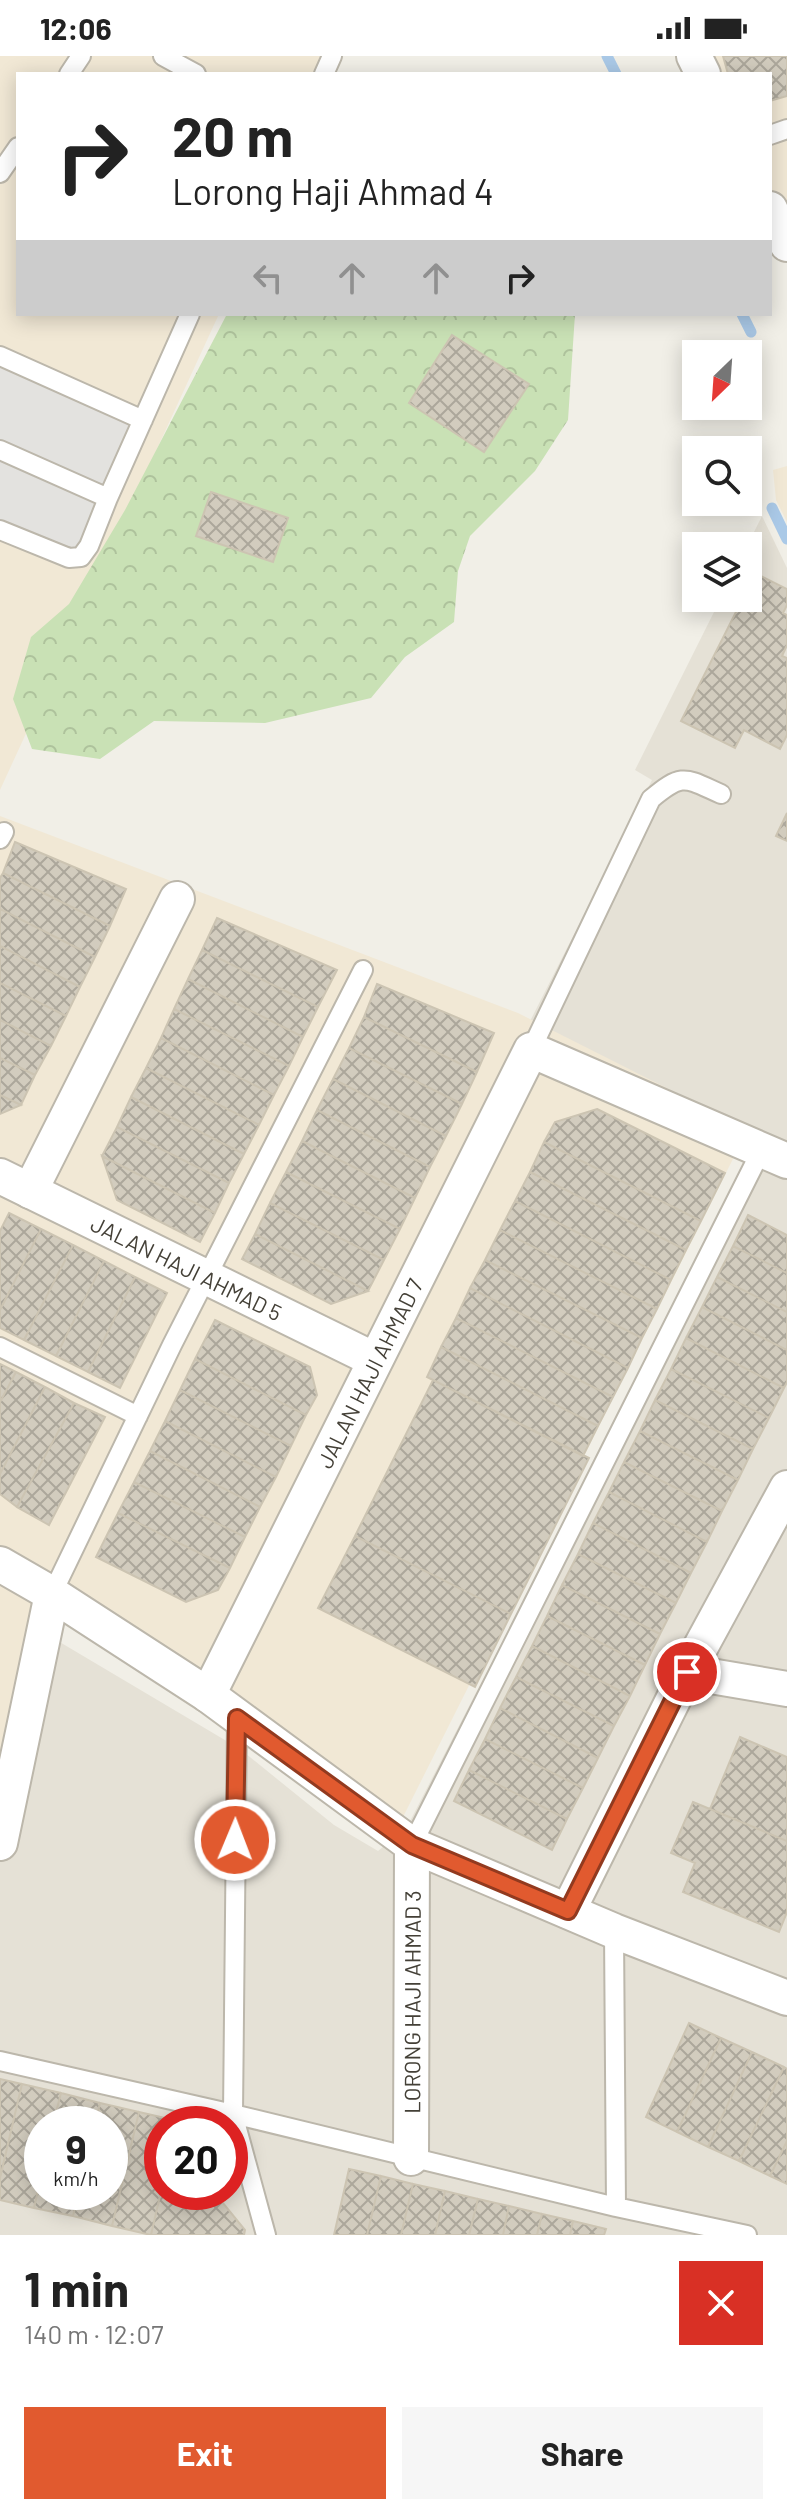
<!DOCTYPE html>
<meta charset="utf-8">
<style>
body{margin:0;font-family:Barlow,sans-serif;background:#f6f6f6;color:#222;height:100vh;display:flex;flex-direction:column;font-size:30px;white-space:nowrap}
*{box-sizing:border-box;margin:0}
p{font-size:26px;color:#767676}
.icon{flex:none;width:44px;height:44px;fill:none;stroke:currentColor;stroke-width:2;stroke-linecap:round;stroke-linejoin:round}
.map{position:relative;height:2179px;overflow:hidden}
.panel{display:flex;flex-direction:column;background:#fff;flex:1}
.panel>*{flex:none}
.hud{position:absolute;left:16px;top:16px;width:756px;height:244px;border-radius:0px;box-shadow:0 4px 20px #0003;background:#fff;color:#222;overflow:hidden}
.needle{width:52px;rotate:205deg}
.controls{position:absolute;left:682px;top:284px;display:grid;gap:16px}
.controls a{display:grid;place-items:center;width:80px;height:80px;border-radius:0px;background:#fff;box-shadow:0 4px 20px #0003;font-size:40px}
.speed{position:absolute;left:24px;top:2050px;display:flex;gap:16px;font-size:40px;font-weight:700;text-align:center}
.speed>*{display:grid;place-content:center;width:104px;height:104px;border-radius:50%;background:#fff;box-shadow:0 4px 20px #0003;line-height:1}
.speed small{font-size:20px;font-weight:400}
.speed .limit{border:12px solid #d22;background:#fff;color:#111}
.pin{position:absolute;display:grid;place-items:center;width:68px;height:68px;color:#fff;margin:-34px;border:4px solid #fff;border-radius:50%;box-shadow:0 2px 8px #0007}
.me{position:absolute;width:88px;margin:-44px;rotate:1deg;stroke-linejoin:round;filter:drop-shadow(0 0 6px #0008)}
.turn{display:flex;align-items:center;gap:28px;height:168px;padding:0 24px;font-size:36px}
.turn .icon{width:104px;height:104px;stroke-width:2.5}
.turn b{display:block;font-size:56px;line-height:68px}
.lanes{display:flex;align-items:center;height:76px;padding:0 24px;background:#0003;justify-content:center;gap:40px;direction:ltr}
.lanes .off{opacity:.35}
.round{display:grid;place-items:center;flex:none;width:84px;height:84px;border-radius:0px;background:#f6f6f6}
.head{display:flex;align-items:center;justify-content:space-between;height:136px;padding:0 24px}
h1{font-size:48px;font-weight:700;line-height:60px}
.primary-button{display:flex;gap:16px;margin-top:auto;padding:16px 24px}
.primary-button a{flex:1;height:92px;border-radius:0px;background:#e15a2f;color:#fff;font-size:32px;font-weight:700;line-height:92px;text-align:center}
.primary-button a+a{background:#f6f6f6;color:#222}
.status{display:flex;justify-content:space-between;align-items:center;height:56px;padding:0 40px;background:#fff;direction:ltr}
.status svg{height:22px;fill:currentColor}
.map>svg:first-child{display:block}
.residential{fill:#e5e1d6;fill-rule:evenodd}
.commercial{fill:#f1e8d5}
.forest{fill:url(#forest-crowns)}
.parking{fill:#e3e2df}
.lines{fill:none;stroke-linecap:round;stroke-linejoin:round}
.stream{stroke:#aac9e7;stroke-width:11}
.building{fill:url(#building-cross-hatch);stroke:#ccc4b2;stroke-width:2}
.lane-casing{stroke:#bcb7ab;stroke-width:22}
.street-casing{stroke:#bcb7ab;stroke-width:38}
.lane{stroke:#fff;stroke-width:18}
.street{stroke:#fff;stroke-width:34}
.route-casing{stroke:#923a1f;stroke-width:20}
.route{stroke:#e15a2f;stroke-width:14}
.labels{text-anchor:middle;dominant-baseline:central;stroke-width:6;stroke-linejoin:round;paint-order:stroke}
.street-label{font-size:22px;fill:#444037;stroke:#fff}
</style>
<div class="status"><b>12:06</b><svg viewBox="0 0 49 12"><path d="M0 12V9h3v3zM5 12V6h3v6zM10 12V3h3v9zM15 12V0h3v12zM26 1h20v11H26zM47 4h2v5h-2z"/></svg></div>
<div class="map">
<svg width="787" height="2179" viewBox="0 0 787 2179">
<defs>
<pattern id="forest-crowns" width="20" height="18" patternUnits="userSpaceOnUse" patternTransform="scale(2)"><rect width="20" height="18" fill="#c9e1b5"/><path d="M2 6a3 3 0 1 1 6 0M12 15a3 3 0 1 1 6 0" fill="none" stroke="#aec29c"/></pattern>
<pattern id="building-cross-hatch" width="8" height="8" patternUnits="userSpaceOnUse" patternTransform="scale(2)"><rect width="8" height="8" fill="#d2ccbe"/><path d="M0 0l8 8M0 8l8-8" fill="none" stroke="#aca79b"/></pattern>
</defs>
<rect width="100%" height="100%" fill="#f1efe7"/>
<!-- residential -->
<path class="residential" d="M762 460 787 512V2179H0V1708L31 1569 240 1693 334 1769 378 1795 407 1771 751 1101 520 985 652 724 635 714 721 542H748L747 490ZM42 2068H110V2136H42ZM162 2068H230V2136H162Z"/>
<!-- commercial -->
<path class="commercial" d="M0 0H338L330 18H18V258H219L0 734Z
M696 0H787V181L770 147V18H705Z
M787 410V466L776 444 773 414Z
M0 760 518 957 748 1073 396 1775 38 1519 0 1709Z"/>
<!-- forest -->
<path class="forest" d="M227 258H575L568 364 535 415 470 480 458 515 454 566 405 601 371 642 265 667 154 665 100 703 32 693 13 643 31 581 69 548 125 454Z"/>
<!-- parking -->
<path class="parking" d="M0 300 143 364 81 501 0 474Z"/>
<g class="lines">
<!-- stream -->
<path class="stream" d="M607 0 616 18
M742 258 751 276
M772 452 787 483"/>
</g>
<!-- building -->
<path class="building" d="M723 0H787V40L770 45V18H728Z
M452 279 529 328 484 396 409 347Z
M211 436 288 462 273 506 196 480Z
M755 517 787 533V549L783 557 787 559V589L782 600 787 602V679L780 693 744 674 735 692 681 665 743 542H748V532Z
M787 757V785L776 780Z
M15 786 126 833 110 870 3 817Z
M3 817 110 870 95 901 0 853V822Z
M0 853 95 901 80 931 0 890Z
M217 862 337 914 318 951 202 894Z
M0 890 80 931 66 960 0 927Z
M202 894 318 951 303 981 188 923Z
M188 923 303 981 289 1010 174 953Z
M0 927 66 960 51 990 0 964Z
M377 928 494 977 477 1016 364 961Z
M174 953 289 1010 274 1039 161 982Z
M364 961 477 1016 462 1048 349 992Z
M0 964 51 990 35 1019 0 1002Z
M161 982 274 1039 259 1069 146 1012Z
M349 992 462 1048 446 1080 333 1023Z
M0 1002 35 1019 21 1049 0 1039Z
M146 1012 259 1069 244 1098 131 1041Z
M333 1023 446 1080 430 1111 317 1054Z
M0 1039 21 1049 0 1058Z
M131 1041 244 1098 229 1127 117 1071Z
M597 1053 725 1117 701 1165 544 1086 555 1066Z
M317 1054 430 1111 415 1142 302 1085Z
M117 1071 229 1127 215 1157 102 1100Z
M302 1085 415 1142 400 1173 286 1116Z
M544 1086 701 1165 686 1194 530 1116Z
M102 1100 215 1157 200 1186 117 1144Z
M286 1116 400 1173 384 1204 270 1147Z
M530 1116 686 1194 671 1224 515 1145Z
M515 1145 671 1224 657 1253 500 1174Z
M270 1147 384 1204 368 1235 255 1178Z
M9 1157 41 1173 0 1254V1175Z
M748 1159 787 1179V1217L733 1190Z
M41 1173 73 1189 24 1284 0 1272V1254Z
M500 1174 657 1253 642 1282 485 1204Z
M255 1178 368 1235 331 1248 242 1203Z
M73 1189 104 1205 56 1300 24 1284Z
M733 1190 787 1217V1256L717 1221Z
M485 1204 642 1282 628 1312 470 1232Z
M104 1205 135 1221 88 1316 56 1300Z
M135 1221 167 1237 120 1332 88 1316Z
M717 1221 787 1256V1294L702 1251Z
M470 1232 628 1312 613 1341 456 1262Z
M702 1251 787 1294V1326L784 1332 686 1282Z
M456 1262 613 1341 598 1370 441 1291Z
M215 1264 310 1311 317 1339 306 1359 195 1303Z
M686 1282 784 1332 769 1362 671 1313Z
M441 1291 598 1370 583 1400 427 1321Z
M195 1303 306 1359 291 1390 180 1334Z
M0 1308 16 1316 0 1346Z
M671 1313 769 1362 753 1393 655 1344Z
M16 1316 45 1331 0 1418V1346Z
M433 1324 589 1402 511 1558 355 1480Z
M45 1331 74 1347 17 1451 0 1438V1418Z
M180 1334 291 1390 276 1421 165 1365Z
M655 1344 753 1393 738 1424 640 1375Z
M74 1347 105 1361 49 1469 17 1451Z
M165 1365 276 1421 260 1451 150 1395Z
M640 1375 738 1424 722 1455 624 1406Z
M150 1395 260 1451 245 1481 134 1426Z
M624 1406 722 1455 707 1486 609 1436Z
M134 1426 245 1481 230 1512 118 1457Z
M609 1436 707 1486 691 1517 593 1467Z
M118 1457 230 1512 218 1534 186 1546 96 1501Z
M593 1467 691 1517 676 1547 578 1498Z
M355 1480 511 1558 475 1631 318 1552Z
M578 1498 676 1547 660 1578 562 1529Z
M562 1529 660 1578 645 1609 547 1560Z
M547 1560 645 1609 630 1640 532 1590Z
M532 1590 630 1640 614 1670 516 1621Z
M516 1621 614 1670 598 1702 500 1652Z
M500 1652 598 1702 583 1732 485 1683Z
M740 1681 787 1701V1785L710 1753Z
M485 1683 583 1732 567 1763 469 1714Z
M469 1714 567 1763 552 1794 454 1745Z
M693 1746 787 1785V1856L779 1876 683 1836 695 1807 671 1797Z
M689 1967 721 1982 677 2076 646 2061Z
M721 1982 752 1996 708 2091 677 2076Z
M752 1996 784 2011 739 2105 708 2091Z
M784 2011 787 2013V2085L770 2120 739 2105Z
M0 2023 22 2028 0 2122Z
M22 2028 61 2037 53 2068H42V2117L34 2152 0 2144V2122Z
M61 2037 100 2047 95 2068H53Z
M100 2047 139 2056 112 2170 73 2160 79 2136H110V2068H95Z
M139 2056 178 2065 177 2068H162V2131L151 2179 112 2170Z
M787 2085V2128L770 2120Z
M349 2113 381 2120 367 2179H334Z
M42 2117V2136H79L73 2160 34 2152Z
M381 2120 413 2128 401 2179H367Z
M413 2128 445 2135 435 2179H401Z
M162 2131V2136H214L245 2174 244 2179H151Z
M445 2135 478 2143 469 2179H435Z
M478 2143 509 2150 503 2179H469Z
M509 2150 542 2158 537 2179H503Z
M542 2158 573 2165 570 2179H537Z
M573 2165 606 2173 604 2179H570Z"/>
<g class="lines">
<defs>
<path id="lane" d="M163 0 196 18
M69 18 81 0
M324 18 332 0
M770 79 787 73
M0 117 18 91
M0 300 143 364
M0 394 108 442
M0 474 69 502 81 501 89 490 108 442 190 258
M0 783 4 776
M531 994 651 743C683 716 685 722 721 738
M0 1291 138 1360
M52 1538 172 1289 363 914
M237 1662 233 2058 266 2179
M412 1789 762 1093
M614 1875 616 2151
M0 2005 233 2058 616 2151 747 2179"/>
<g id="street">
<path d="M694 0 703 18"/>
<path d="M770 153 787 188"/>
<path id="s1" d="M0 1120 375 1304"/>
<path d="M30 1135 177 843"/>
<path d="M0 1508 52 1538 208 1639 412 1789 614 1875 787 1942"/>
<path d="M687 1616 787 1633"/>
<path id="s2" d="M208 1639 531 994 787 1105"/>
<path d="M0 1787 52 1538"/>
<path d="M568 1855 687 1616 787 1432"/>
<path id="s3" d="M411 2102 412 1789"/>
</g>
</defs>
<!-- lane casing -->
<use href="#lane" class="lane-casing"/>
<!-- street casing -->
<use href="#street" class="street-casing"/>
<!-- lane -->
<use href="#lane" class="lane"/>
<!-- street -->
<use href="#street" class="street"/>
</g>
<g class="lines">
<defs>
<path id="route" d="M235 1784 237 1662 412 1789 568 1855 687 1616"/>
</defs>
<!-- route casing -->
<use href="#route" class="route-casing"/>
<!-- route -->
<use href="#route" class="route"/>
</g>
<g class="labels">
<!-- street labels -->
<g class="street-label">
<text stroke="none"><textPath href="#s1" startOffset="208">JALAN HAJI AHMAD 5</textPath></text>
<text stroke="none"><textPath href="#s2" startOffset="360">JALAN HAJI AHMAD 7</textPath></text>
<text stroke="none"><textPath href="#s3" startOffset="156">LORONG HAJI AHMAD 3</textPath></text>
</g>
</g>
</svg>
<div class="controls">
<a><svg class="needle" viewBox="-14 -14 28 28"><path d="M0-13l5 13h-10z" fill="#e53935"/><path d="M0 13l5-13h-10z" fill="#767676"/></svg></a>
<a><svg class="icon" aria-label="search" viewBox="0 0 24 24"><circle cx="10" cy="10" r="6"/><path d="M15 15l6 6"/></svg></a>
<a><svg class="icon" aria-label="layers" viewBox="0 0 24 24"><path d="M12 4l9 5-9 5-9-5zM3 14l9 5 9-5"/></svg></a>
</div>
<div class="speed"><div>9<small>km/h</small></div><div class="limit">20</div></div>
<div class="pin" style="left:687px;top:1616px;background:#d93025"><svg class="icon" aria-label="arrive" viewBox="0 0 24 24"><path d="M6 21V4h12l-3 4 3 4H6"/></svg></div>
<svg class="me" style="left:235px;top:1784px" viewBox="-20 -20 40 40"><circle r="17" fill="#e15a2f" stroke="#fff" stroke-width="3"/><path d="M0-11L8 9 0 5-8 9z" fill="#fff"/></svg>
<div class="hud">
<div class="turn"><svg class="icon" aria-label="right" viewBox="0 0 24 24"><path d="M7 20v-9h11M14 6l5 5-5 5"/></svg><div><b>20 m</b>Lorong Haji Ahmad 4</div></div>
<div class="lanes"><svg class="icon off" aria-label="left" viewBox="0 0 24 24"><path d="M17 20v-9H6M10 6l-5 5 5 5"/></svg><svg class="icon off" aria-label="ahead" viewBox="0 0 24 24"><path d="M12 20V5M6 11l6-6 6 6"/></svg><svg class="icon off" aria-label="ahead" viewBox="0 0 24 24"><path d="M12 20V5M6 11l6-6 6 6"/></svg><svg class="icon" aria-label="right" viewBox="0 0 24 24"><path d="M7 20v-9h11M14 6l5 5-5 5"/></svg></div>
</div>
</div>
<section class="panel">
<div class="head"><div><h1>1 min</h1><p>140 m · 12:07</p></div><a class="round" style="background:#d93025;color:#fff"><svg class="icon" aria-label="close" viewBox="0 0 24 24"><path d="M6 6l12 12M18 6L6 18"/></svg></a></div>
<div class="primary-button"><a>Exit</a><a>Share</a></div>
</section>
